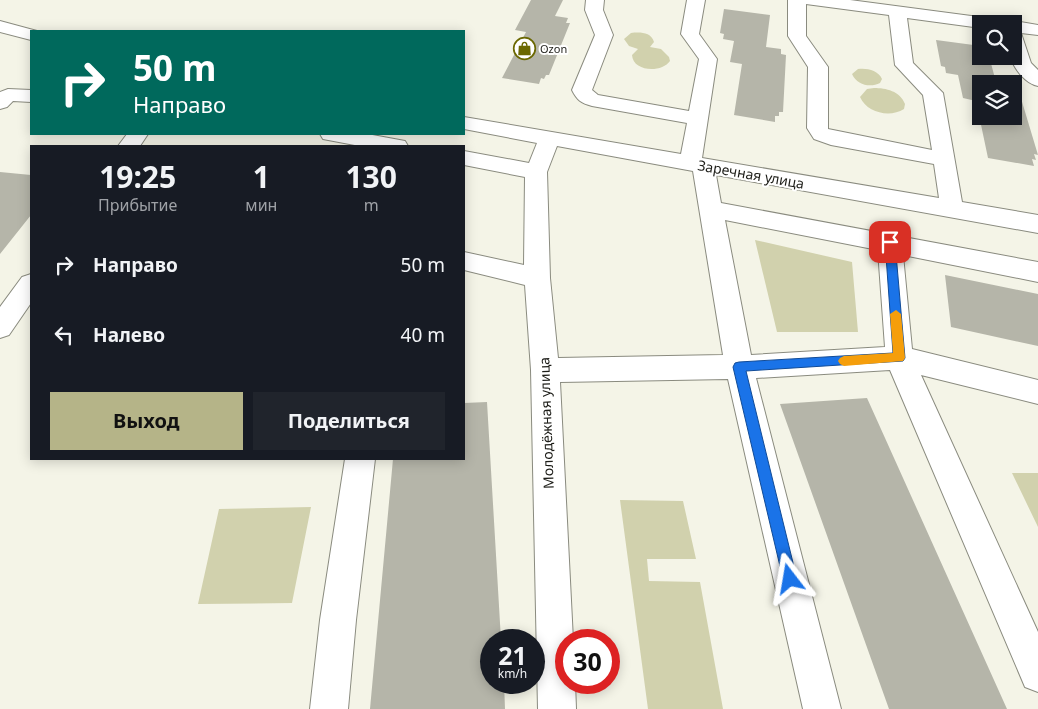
<!DOCTYPE html>
<html lang="ru">
<meta charset="utf-8">
<style>
body{margin:0;font-family:"Noto Sans",sans-serif;background:#20242c;color:#f1f3f6;height:100vh;display:flex;flex-direction:column;font-size:19px;white-space:nowrap}
*{box-sizing:border-box;margin:0}
p{font-size:16px;color:#9ea1a6}
.icon{flex:none;width:28px;height:28px;fill:none;stroke:currentColor;stroke-width:2;stroke-linecap:round;stroke-linejoin:round}
.map{position:relative;flex:1;overflow:hidden}
.side{position:absolute;left:30px;top:145px;width:435px;height:315px;display:flex;flex-direction:column;background:#171b24;border-radius:0px;box-shadow:0 2px 12px #0003}
.side>*{flex:none}
.guide{position:absolute;left:30px;top:30px;width:435px;height:105px;border-radius:0px;box-shadow:0 2px 12px #0003;background:#00695c;color:#fff;overflow:hidden}
.controls{position:absolute;left:972px;top:15px;display:grid;gap:10px}
.controls a{display:grid;place-items:center;width:50px;height:50px;border-radius:0px;background:#171b24;box-shadow:0 2px 12px #0003;font-size:25px}
.speed{position:absolute;left:480px;top:629px;display:flex;gap:10px;font-size:25px;font-weight:700;text-align:center}
.speed>*{display:grid;place-content:center;width:65px;height:65px;border-radius:50%;background:#171b24;box-shadow:0 2px 12px #0003;line-height:1}
.speed small{font-size:12px;font-weight:400}
.speed .limit{border:8px solid #d22;background:#fff;color:#111}
.pin{position:absolute;display:grid;place-items:center;width:42px;height:42px;color:#fff;margin:-21px;border-radius:10px;box-shadow:0 2px 8px #0006}
.me{position:absolute;width:55px;margin:-28px;rotate:346deg;stroke-linejoin:round;filter:drop-shadow(0 0 4px #0008)}
.turn{display:flex;align-items:center;gap:18px;height:105px;padding:0 20px;font-size:22px}
.turn .icon{width:65px;height:65px;stroke-width:2.5}
.turn b{display:block;font-size:35px;line-height:42px}
.eta{display:flex;justify-content:space-evenly;align-items:center;height:85px;text-align:center}
.eta b{font-size:30px;font-weight:700;line-height:35px}
.action{display:flex;gap:10px;margin-top:auto;padding:10px 20px}
.action a{flex:1;height:58px;border-radius:0px;background:#b5b488;color:#111;font-size:20px;font-weight:700;line-height:58px;text-align:center}
.action a+a{background:#20242c;color:#f1f3f6}
ul{padding:0;list-style:none}
li{display:flex;align-items:center;gap:15px;height:70px;padding:0 20px}
li div{flex:1}
li b{display:block;font-size:19px}
li em{font-style:normal}
.map>svg:first-child{display:block}
.green{fill:#d1d1ad}
.building{fill:#b5b5a9}
.lines{fill:none;stroke-linecap:round;stroke-linejoin:round}
.minor-casing{stroke:#8a8b7f;stroke-width:2}
.minor{fill:#fff;fill-rule:evenodd}
.route{fill:#1a73e8;stroke:#114b97}
.slow{fill:#f59e0b}
.labels{text-anchor:middle;dominant-baseline:central;stroke-width:4;stroke-linejoin:round;paint-order:stroke}
.far-poi-label{font-size:11px;fill:#1d1d18;stroke:#fff;text-anchor:start}
.street-label{font-size:14px;fill:#1d1d18;stroke:#fff}
</style>
<div class="map">
<svg width="1038" height="709" viewBox="0 0 1038 709">
<rect width="100%" height="100%" fill="#f4f4e7"/>
<!-- green -->
<path class="green" d="M631 33C640 32 651 32 654 42L650 47 661 49 669 57 670 61C662 73 633 72 632 55L638 49 629 46 624 39Z
M858 69C867 68 878 70 882 79L880 83C870 88 857 85 852 74Z
M874 88C886 88 900 91 905 104L904 109C890 118 867 113 860 97L867 89Z
M755 240 852 262 858 332H777Z
M1012 473H1038V527Z
M620 500 683 501 696 559H647L649 581 700 582 723 709H648Z
M311 507 292 603 198 604 219 509Z"/>
<!-- building -->
<path class="building" d="M531 0H563L555 16 568 18 566 23H570L549 75H546L544 79 541 78 539 84 502 78 526 32 515 30Z
M724 9 770 15 766 47 781 49V54L786 55 783 112H779V116H775V122L734 115 742 64 730 62 734 41 723 39 724 34 720 33Z
M936 40 981 46V56H989L996 82 1010 84H981V116H1014V84L1017 85 1038 155 1034 154 1036 160 1032 159 1034 166 988 158 976 101 963 98 958 75 946 73 945 67 941 66Z
M0 172 31 175V215L0 254Z
M945 275 1038 294V346L951 327Z
M867 398 1007 709H889L780 404Z
M487 402 501 640H491V682H504L505 709H370L393 459H464V403Z"/>
<g class="lines">
<defs>
<path id="minor" d="M586 0H604L603 10 613 35 592 90 598 95 689 111 699 59 681 34 687 0H705L699 34 717 59 702 158 939 198 934 164 831 145 814 139 807 128 808 67 788 36V0H850L994 19 1000 20 1003 24H981V28L907 18 913 63 943 93 962 202 1038 215V233L716 175 721 203 1038 262V282L903 255 912 349 1038 380V404L921 375 1038 632V692L1025 687 890 370 756 378 841 709H803L728 379 560 382 573 640H566V682H575L576 709H538L531 370 525 285 464 270V252L524 265 525 177 464 165V151L529 163 537 143 464 129V117L681 154 687 123 592 106C581 103 577 100 572 90L595 35 585 10ZM806 4 889 15 895 65 923 95 932 150 828 129V67L806 36ZM557 146 693 171 723 355 558 358 550 278 547 172ZM725 220 878 250 885 347 751 355Z
M0 21 37 31H31V40L0 32Z
M1014 21 1038 25V35L1021 33 1031 63 1038 70V86C1025 83 1014 69 1010 56H1014V24H1007Z
M8 89 31 90V102L13 101 7 107 0 109V92Z
M127 134H148L140 146H118Z
M320 134H367L405 141 408 146H360L323 139Z
M31 274V303L9 335 0 338V307L22 277Z
M345 459H375L356 620 348 709H310L320 620Z"/>
</defs>
<!-- minor casing -->
<use href="#minor" class="minor-casing"/>
<!-- minor -->
<use href="#minor" class="minor"/>
</g>
<!-- route -->
<path class="route" d="M890 239 895 242 905 358 903 361 746 371 797 579 795 584 790 586 785 584 783 579 733 367 735 363 739 362 893 353 885 242Z"/>
<!-- slow -->
<path class="slow" d="M896 310 901 314 905 358 903 361 844 366 840 364 838 361 840 358 844 356 893 353 890 314Z"/>
<!-- icons -->
<defs>
<symbol id="shop-ring" viewBox="-11 -11 22 22"><circle r="9.5" fill="#fff" stroke="#6b6801" stroke-width="1.5"/><path d="M-5-2.5h2.3a2.7 3.5 0 0 1 5.4 0H5L5.5 6h-11ZM-1.5-2.5h3a1.5 2.3 0 0 0-3 0Z" fill="#6b6801"/></symbol>
</defs>
<g fill-rule="evenodd">
<use href="#shop-ring" x="512" y="36" width="25" height="25"/>
</g>
<g class="labels">
<!-- far-poi labels -->
<g class="far-poi-label">
<text x="540" y="48">Ozon</text>
</g>
<!-- street labels -->
<g class="street-label">
<text transform="translate(751 174) rotate(10)">Заречная улица</text>
<text transform="translate(546 423) rotate(-92)">Молодёжная улица</text>
</g>
</g>
</svg>
<div class="controls">
<a><svg class="icon" aria-label="search" viewBox="0 0 24 24"><circle cx="10" cy="10" r="6"/><path d="M15 15l6 6"/></svg></a>
<a><svg class="icon" aria-label="layers" viewBox="0 0 24 24"><path d="M12 4l9 5-9 5-9-5zM3 14l9 5 9-5"/></svg></a>
</div>
<div class="speed"><div>21<small>km/h</small></div><div class="limit">30</div></div>
<div class="pin" style="left:890px;top:242px;background:#d93025"><svg class="icon" aria-label="arrive" viewBox="0 0 24 24"><path d="M6 21V4h12l-3 4 3 4H6"/></svg></div>
<svg class="me" style="left:790px;top:579px" viewBox="-20 -20 40 40"><path d="M0-17L14 15 0 8-14 15z" fill="#1a73e8" stroke="#fff" stroke-width="4"/></svg>
<div class="guide">
<div class="turn"><svg class="icon" aria-label="right" viewBox="0 0 24 24"><path d="M7 20v-9h11M14 6l5 5-5 5"/></svg><div><b>50 m</b>Направо</div></div>
</div>
<section class="side">
<div class="eta">
<div><b>19:25</b><p>Прибытие</p></div>
<div><b>1</b><p>мин</p></div>
<div><b>130</b><p>m</p></div>
</div>
<ul>
<li><svg class="icon" aria-label="right" viewBox="0 0 24 24"><path d="M7 20v-9h11M14 6l5 5-5 5"/></svg><div><b>Направо</b></div><em>50 m</em></li>
<li><svg class="icon" aria-label="left" viewBox="0 0 24 24"><path d="M17 20v-9H6M10 6l-5 5 5 5"/></svg><div><b>Налево</b></div><em>40 m</em></li>
</ul>
<div class="action"><a>Выход</a><a>Поделиться</a></div>
</section>
</div>
